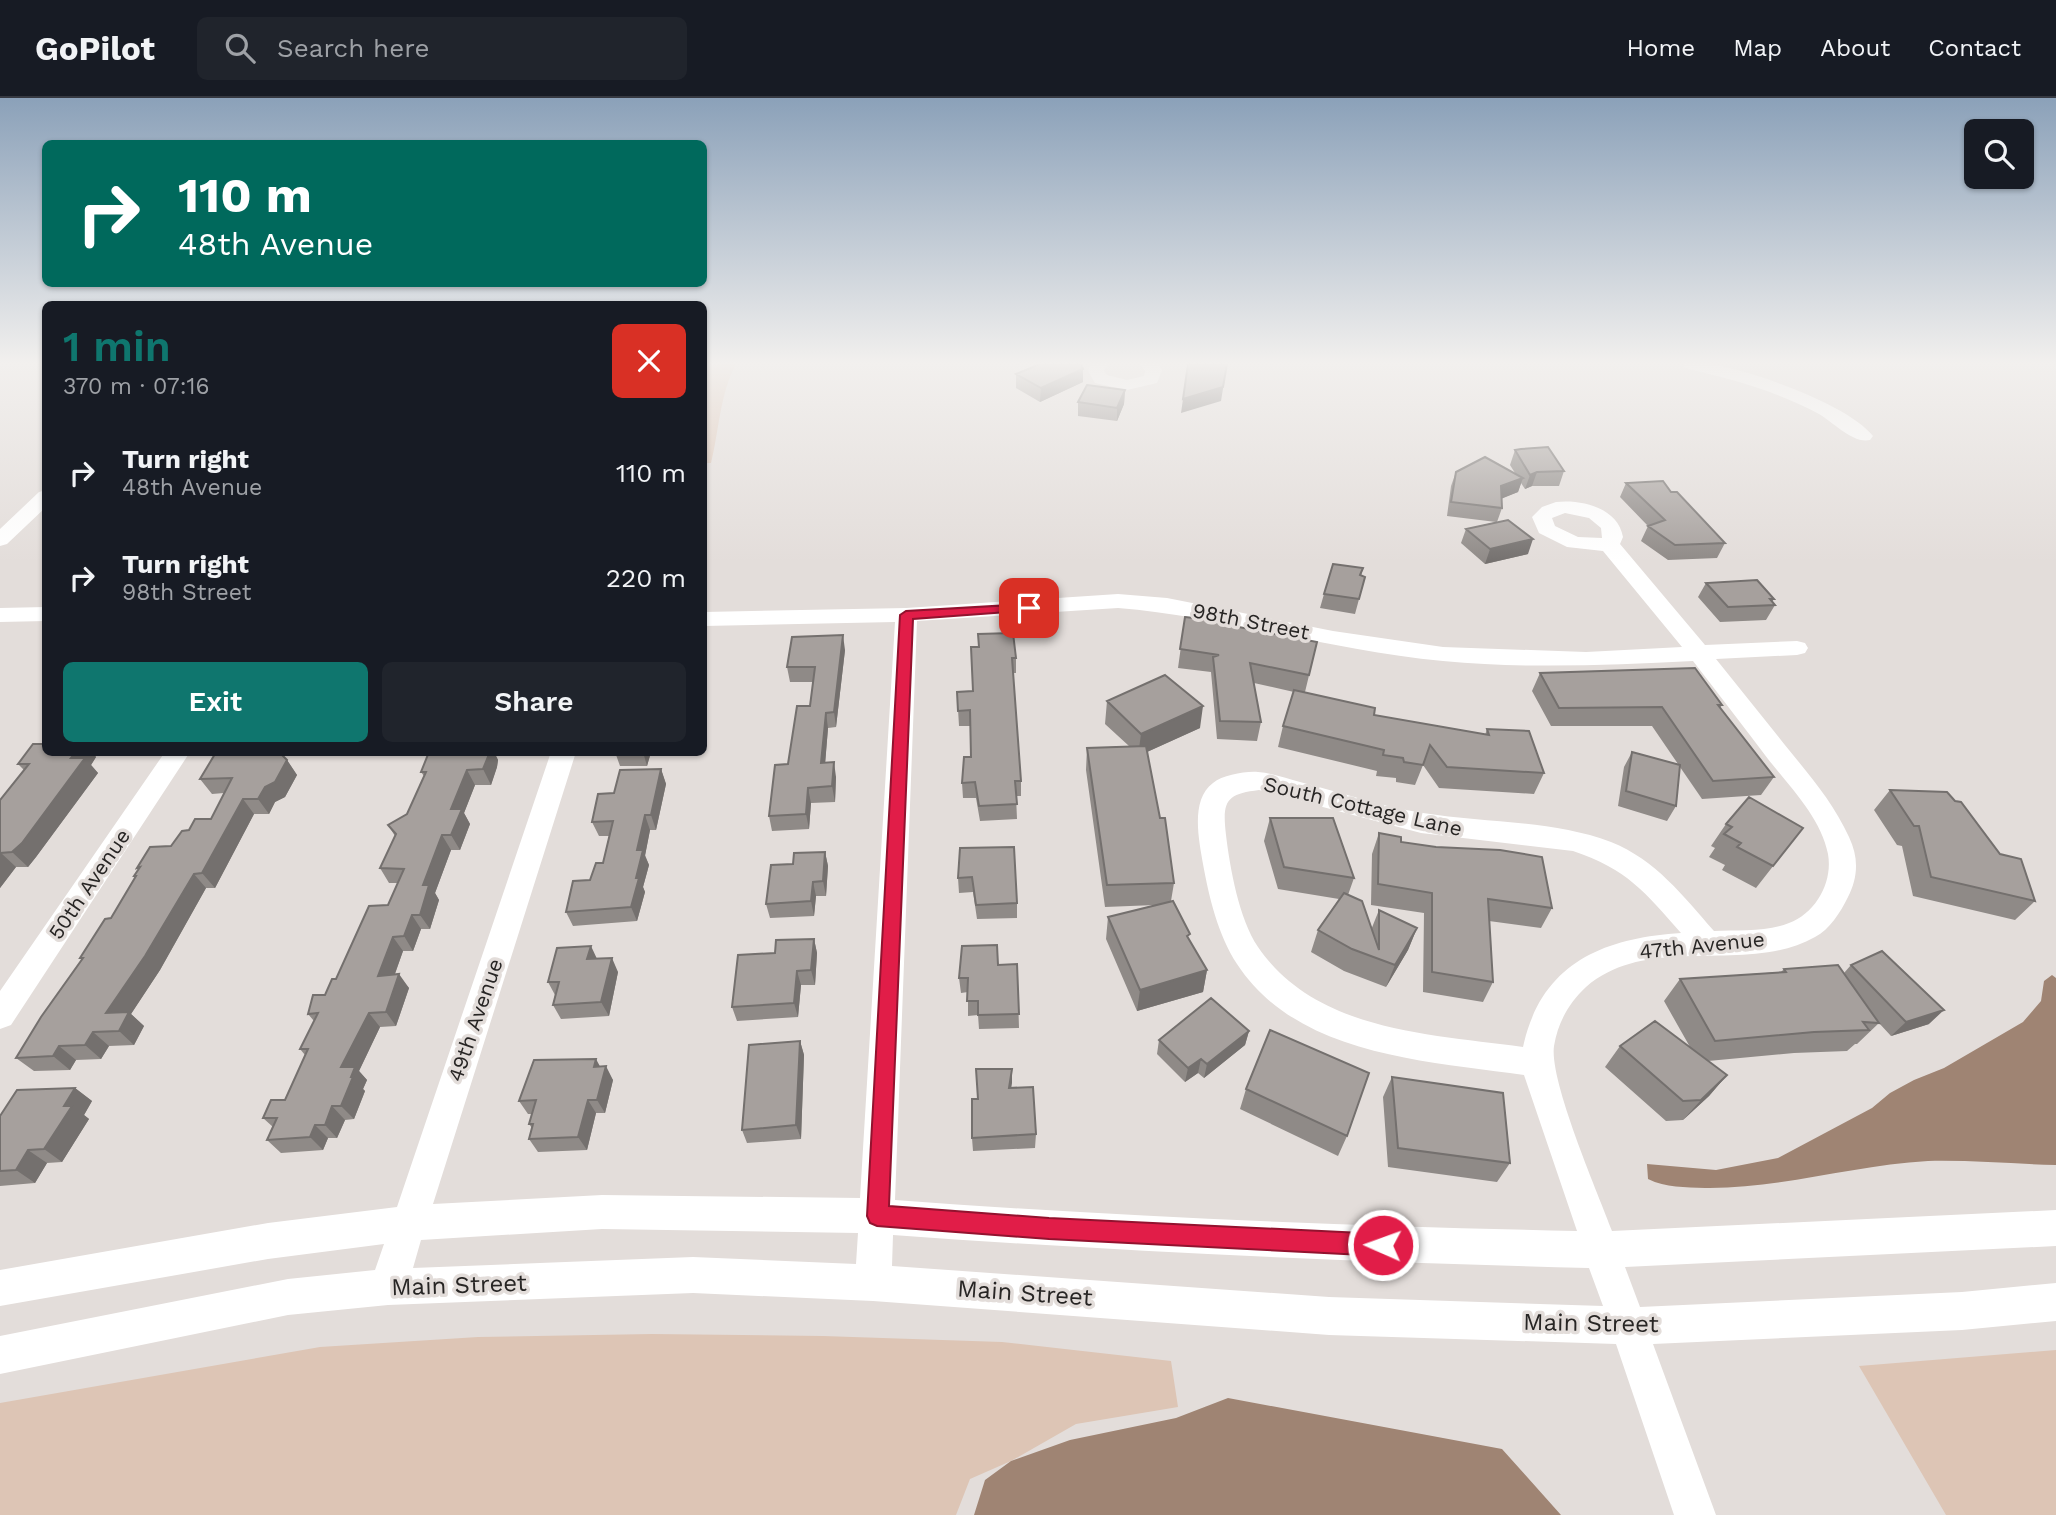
<!DOCTYPE html>
<meta charset="utf-8">
<style>
body{margin:0;font-family:"Work Sans",sans-serif;background:#20242c;color:#f1f3f6;height:100vh;display:flex;flex-direction:column;font-size:26px;white-space:nowrap}
*{box-sizing:border-box;margin:0}
p{font-size:23px;color:#9ea1a6}
.icon{flex:none;width:38px;height:38px;fill:none;stroke:currentColor;stroke-width:2;stroke-linecap:round;stroke-linejoin:round}
.map{position:relative;flex:1;overflow:hidden}
.side{position:absolute;left:42px;top:203px;width:665px;height:455px;display:flex;flex-direction:column;background:#171b24;border-radius:10px;box-shadow:0 2px 5px #0004}
.side>*{flex:none}
.banner{position:absolute;left:42px;top:42px;width:665px;height:147px;border-radius:10px;box-shadow:0 2px 5px #0004;background:#00695c;color:#fff;overflow:hidden}
.controls{position:absolute;left:1964px;top:21px;display:grid;gap:14px}
.controls a{display:grid;place-items:center;width:70px;height:70px;border-radius:10px;background:#171b24;box-shadow:0 2px 5px #0004;font-size:35px}
.pin{position:absolute;display:grid;place-items:center;width:60px;height:60px;color:#fff;margin:-30px;border-radius:14px;box-shadow:0 4px 10px #0006}
.me{position:absolute;width:77px;margin:-38px;rotate:272deg;stroke-linejoin:round;filter:drop-shadow(0 0 5px #0008)}
.turn{display:flex;align-items:center;gap:24px;height:147px;padding:0 21px;font-size:32px}
.turn .icon{width:91px;height:91px;stroke-width:2.5}
.turn b{display:block;font-size:49px;line-height:60px}
.round{display:grid;place-items:center;flex:none;width:74px;height:74px;border-radius:10px;background:#20242c}
.summary{display:flex;align-items:center;justify-content:space-between;height:119px;padding:0 21px}
h1{font-size:42px;font-weight:600;line-height:52px;color:#0f766e}
.cta{display:flex;gap:14px;margin-top:auto;padding:14px 21px}
.cta a{flex:1;height:80px;border-radius:10px;background:#0f766e;color:#fff;font-size:28px;font-weight:600;line-height:80px;text-align:center}
.cta a+a{background:#20242c;color:#f1f3f6}
ul{padding:0;list-style:none}
li{display:flex;align-items:center;gap:21px;height:105px;padding:0 21px}
li div{flex:1}
li b{display:block;font-size:26px}
li em{font-style:normal}
header{display:flex;align-items:center;gap:42px;box-sizing:border-box;height:98px;padding:0 35px;background:#171b24;border-bottom:2px solid #363941}
header strong{font-size:33px}
nav{display:flex;gap:38px;margin-inline-start:auto;font-size:24px}
.search{width:490px;height:63px;background:#20242c;display:flex;align-items:center;gap:18px;box-sizing:border-box;padding:0 24px;border-radius:10px;color:#9ea1a6;font-size:26px}
.map>svg:first-child{display:block}
.green{fill:#ddc5b5}
.water{fill:#9f8473}
.lines{fill:none;stroke-linecap:round;stroke-linejoin:round}
.street{fill:#fff;fill-rule:evenodd}
.wall{fill:#8f8a87}
.shaded-wall{fill:#74706e}
.building{fill:#a6a09d;stroke:#74706e;stroke-width:2}
.route{fill:#e11d48;stroke:#92132f;stroke-width:2}
.labels{text-anchor:middle;dominant-baseline:central;stroke-width:7;stroke-linejoin:round;paint-order:stroke}
.street-label{font-size:21px;fill:#272524;stroke:#e3ddda}
.near-street-label{font-size:24px;fill:#272524;stroke:#e3ddda}
</style>
<header>
<strong>GoPilot</strong>
<div class="search"><svg class="icon" aria-label="search" viewBox="0 0 24 24"><circle cx="10" cy="10" r="6"/><path d="M15 15l6 6"/></svg>Search here</div>
<nav><a>Home</a><a>Map</a><a>About</a><a>Contact</a></nav>
</header>
<div class="map">
<svg width="2056" height="1417" viewBox="0 0 2056 1417">
<rect width="100%" height="100%" fill="#e3ddda"/>
<!-- green -->
<path class="green" d="M736 266C720 295 719 333 711 365H704V268Z
M652 1236 823 1238 1002 1244 1171 1263 1178 1309 1076 1326 1011 1363 970 1381 956 1417H0V1305L320 1249 478 1239Z
M2056 1252V1417H1946L1859 1268Z"/>
<!-- water -->
<path class="water" d="M2052 877 2056 880V1067C2014 1066 1970 1062 1928 1063 1853 1067 1781 1091 1705 1090 1685 1089 1666 1090 1648 1081L1647 1066 1716 1072 1778 1060 1872 1010 1890 995 1914 982 1944 970 2023 924 2041 903 2044 883Z
M1228 1300 1502 1351 1561 1417H974L985 1382 1011 1363 1070 1342 1176 1320Z"/>
<g class="lines">
<!-- street -->
<path class="street" d="M1091 266H1108L1104 273 1107 277 1127 282 1144 278 1145 273 1140 266H1158L1162 272 1157 285 1127 292 1095 285 1088 273Z
M1683 266C1694 266 1705 265 1716 267 1755 274 1849 307 1873 338L1870 342C1853 346 1833 324 1819 316 1777 293 1731 281 1685 270Z
M46 392V409L7 446 0 448V431L39 394Z
M1556 404C1582 401 1618 410 1623 439L1620 446 1705 547 1797 543 1805 545 1808 550 1805 555 1797 557 1716 561C1741 592 1765 622 1789 652 1811 679 1834 706 1849 739 1859 760 1858 779 1848 799 1840 815 1830 831 1815 839 1746 878 1650 834 1586 889 1569 905 1558 924 1554 948 1549 983 1598 1095 1612 1133L2056 1112V1148L1625 1169 1640 1209 1962 1194 2056 1185V1223L1962 1232 1653 1246 1716 1417H1674L1616 1246 1329 1237 873 1203 693 1195 388 1207 288 1217 0 1276V1238L288 1181 375 1172 384 1146 268 1161 0 1208V1172L268 1125 397 1109 551 654H576L433 1106 602 1097 860 1100 895 524 704 528V514L906 510 1118 496 1167 500 1333 533 1443 549 1586 554 1682 549 1603 453 1567 449 1539 435 1532 419 1542 409ZM1565 415 1589 420 1601 430 1602 440 1578 439 1555 428 1552 420ZM1118 510C1228 519 1333 553 1443 563 1526 571 1610 567 1693 563 1718 595 1743 628 1768 661 1790 689 1821 720 1828 756 1833 784 1816 815 1789 825 1767 834 1738 832 1714 833 1683 798 1656 762 1611 744 1552 722 1485 725 1423 715 1382 709 1340 694 1300 684 1287 681 1272 675 1258 674 1245 673 1223 677 1213 685 1190 702 1199 742 1203 766 1209 799 1218 837 1237 866 1297 958 1427 963 1524 977L1577 1133C1349 1128 1122 1119 895 1102L917 523ZM1259 692 1421 735 1573 753C1627 771 1645 794 1681 835 1602 840 1541 866 1523 949 1431 936 1316 934 1258 849 1239 821 1230 770 1226 737 1222 703 1226 696 1259 692ZM602 1131 858 1135 856 1166 693 1159 413 1170 421 1142ZM893 1137C1125 1154 1357 1164 1589 1170L1603 1208 1329 1199 892 1168Z
M46 509V523L0 524V510Z
M165 654H190L11 927 0 931V893Z"/>
</g>
<!-- wall -->
<path class="wall" d="M1016 276 1083 284 1040 304 1016 290Z
M1125 292 1124 306 1117 323 1078 318V304Z
M1515 352 1564 373 1559 388H1532L1525 391 1521 385 1518 394 1502 400V410L1497 424 1528 456 1485 466 1461 445 1466 431 1496 424 1447 418 1451 388 1456 374 1515 375 1510 367Z
M1626 385 1671 394 1725 445 1717 460 1668 462 1641 443 1648 428 1620 399Z
M1363 470 1361 477 1365 479 1355 516 1320 510 1324 496Z
M1706 485 1774 501 1772 504 1775 507 1766 522 1720 524 1698 499Z
M1185 519 1317 544 1305 594 1374 617 1485 637 1487 631 1544 675 1534 696 1439 690 1423 667 1415 687 1396 684V680L1376 678 1377 673 1278 649 1283 628 1294 594 1254 585 1261 624 1257 643 1217 641 1211 574 1178 570Z
M971 549 1016 560V575H1013L1021 683V698H1016L1017 721 980 723 976 700H963L962 685 971 659 970 628H959L957 594 973 593Z
M845 552 836 629 828 630 825 665 836 679 835 704 811 705 809 731 772 733 769 718 810 608 813 584H790L787 569Z
M1540 575 1722 607 1720 610 1774 679 1761 697 1702 701 1680 669 1676 708 1667 723 1618 708 1624 669 1632 654 1678 666 1652 628H1551L1532 593Z
M1107 603 1200 630 1147 654 1160 720 1174 785 1171 803 1189 842 1207 872 1203 894 1137 913 1106 841 1108 819 1155 807 1105 809 1086 672 1087 650 1129 648 1105 626Z
M46 654H92L96 659 91 667 98 675 36 759 28 769H16L0 790V702L24 672 18 666Z
M429 654H494L498 662 497 669 491 687H475L464 715 470 726 460 752H451L435 795 439 802 430 831H421L413 853H403L395 876 409 890 396 928 380 929 359 973 367 982 363 991 365 993 354 1021 345 1022 337 1040H328L323 1052 281 1055 267 1042 273 1029 263 1020 285 1002 305 957 300 951 314 923 308 916 325 897 388 807 398 785H389L380 770 395 738 388 727 407 716 424 678 421 674Z
M615 654H651L647 668H620Z
M287 662 297 677 285 699 275 704 269 716H254L215 790H206L160 872 131 916 144 928 134 947 109 948 101 961 76 962 70 972 34 973 16 960 82 862 80 860 111 820 136 779 134 778 139 771 137 770 171 748 189 732 211 721 224 695 212 696 200 681Z
M661 671 666 686 656 732H650L645 757 649 767 643 789 645 794 637 823 573 828 566 814 603 765 609 738H599L592 724Z
M1890 692 2035 803 2015 822 1913 798 1902 748 1897 747 1874 712Z
M1270 720 1354 780 1348 797 1371 832 1379 812 1417 830 1408 852 1386 889 1344 873 1311 854 1318 832 1339 801 1278 791 1264 743Z
M1726 726 1803 730 1756 790 1722 772 1725 767 1709 759 1715 750 1711 748Z
M1379 735 1552 810 1541 830 1489 823 1493 884 1483 904 1423 894 1424 815 1371 807 1372 756Z
M960 750 1017 805V820L977 821 973 794 959 795 958 780Z
M825 754 828 768 826 798H816L814 818 770 820 766 806 793 766Z
M814 841 817 855 815 887H801L798 919 737 923 732 909 775 855Z
M597 861 618 874 609 918 561 921 553 907 555 897 548 884Z
M1017 866 1019 930 979 931 978 917 968 918V894L961 895 959 880 998 867Z
M1851 867 1929 926 1891 938 1879 925 1857 946H1855L1847 953 1794 955 1708 963 1727 977 1709 998 1683 1022 1666 1023 1605 969 1620 948 1690 949 1664 903 1680 881 1781 874 1784 871 1844 875Z
M1249 933 1245 947 1204 980 1198 975 1185 984 1157 956 1159 942Z
M800 943 804 957 801 1041 747 1045 742 1032Z
M600 969 613 982 605 1015H596L587 1052 538 1054 529 1041 532 1030 529 1026 532 1016H528L519 1003Z
M1012 971 1011 990 1036 1036 1035 1050 973 1053 972 1040 978 1001Z
M1392 979 1510 1065 1497 1084 1388 1069 1383 999Z
M75 990 92 1003 84 1017 89 1021 62 1064 47 1065 35 1085 0 1088V1018Z
M1246 991 1347 1038 1338 1058 1240 1011Z"/>
<!-- shaded-wall -->
<path class="shaded-wall" d="M1227 266 1221 303 1181 315 1183 301Z
M1083 271V284L1040 304 1041 290Z
M1125 292 1124 306 1117 323V310Z
M1537 374 1532 388 1525 391 1530 377Z
M1523 380 1518 394 1496 403 1501 388Z
M1533 441 1528 456 1485 466 1490 451Z
M843 537 845 552 836 629 834 614Z
M1203 608 1200 630 1138 658 1141 636Z
M826 615 828 630 824 680 821 665Z
M76 654H92L96 659 91 667 98 675 36 759 28 769 12 754Z
M490 654H494L498 662 497 669 491 687 483 671Z
M643 654H651L647 668Z
M287 662 297 677 285 699 275 704 269 716 258 701 265 689Z
M834 664 836 679 835 704 832 688Z
M661 671 666 686 656 732 651 717Z
M467 672 475 687 464 715 470 726 460 752 451 737V711Z
M808 690 811 705 809 731 806 716Z
M243 701 254 716 215 790 202 775Z
M645 717 650 732 645 758 649 767 643 789 645 794 637 823 631 809 636 780 637 752Z
M442 737 451 752 435 795 439 802 430 831 420 817 423 787Z
M0 754 16 769 0 790Z
M825 754 828 768 826 798 823 783Z
M194 776 206 790 160 872 131 916 144 928 134 947 119 933 106 915Z
M813 784 816 798 814 818 811 803Z
M412 817 421 831 413 853 404 838Z
M1417 830 1408 852 1386 889 1395 867Z
M393 839 403 853 389 892 378 878Z
M814 841 817 855 815 887 811 872Z
M591 848 598 863 587 861Z
M612 860 618 874 609 918 601 904Z
M1207 872 1203 894 1137 913 1140 892Z
M797 873 801 887 798 919 794 905Z
M399 876 409 890 396 928 386 914Z
M1944 912 1929 926 1891 938 1906 924Z
M369 915 380 929 359 973 367 982 363 991 365 993 354 1021 341 1008V969Z
M1249 933 1245 947 1204 980 1207 966Z
M93 934 109 948 101 961 85 947Z
M800 943 804 957 801 1041 796 1027Z
M59 948 76 962 70 972 53 958Z
M596 961 603 974 594 969Z
M1201 961 1198 975 1185 984 1188 970Z
M606 968 613 982 605 1015 597 1002Z
M1012 971V985L1009 1003V990Z
M1727 977 1709 998 1683 1022 1701 1002Z
M75 990 92 1003 84 1017 89 1021 62 1064 44 1051 64 1008Z
M588 1002 596 1015 587 1052 578 1039Z
M332 1008 345 1022 337 1040 325 1027Z
M315 1027 328 1040 323 1052 310 1039Z
M28 1052 47 1065 35 1085 16 1072Z"/>
<!-- building -->
<path class="building" d="M1040 266H1081L1083 271 1041 290 1016 276Z
M1188 266H1227L1223 289 1183 301Z
M1087 287 1125 292 1117 310 1078 304Z
M1548 349 1564 373 1537 374 1530 377 1515 352 1521 351Z
M1485 359 1523 380 1501 388 1502 410 1451 404 1456 374Z
M1663 383 1671 394H1677L1725 445 1675 447 1648 428 1665 422 1626 385Z
M1508 422 1533 441 1490 451 1466 431Z
M1333 466 1363 470 1360 477 1365 479 1359 501 1324 496Z
M1757 482 1774 501H1770L1775 507 1728 509 1706 485Z
M1185 519 1228 524V527L1317 544 1309 577 1250 565 1261 624 1220 623 1213 559 1219 557 1180 551Z
M1013 535 1016 560H1012L1021 683H1015L1017 706 979 708 975 684 962 685 964 659H971L970 612 958 613 957 594 973 593 971 549H979L978 536Z
M843 537 834 614 826 615 821 665 834 664 832 688 808 690 806 716 769 718 775 667 788 666 797 608H810L815 569H787L792 539Z
M1695 570 1722 607H1718L1774 679 1713 683 1662 609 1559 610 1540 575Z
M1165 577 1203 608 1141 636 1107 603Z
M1294 592 1375 610 1374 617 1489 637 1487 631 1529 633 1544 675 1447 669 1430 647 1423 667 1404 664 1403 660 1383 657 1384 652 1283 628Z
M33 646H46V654H76L71 660H85L22 745 12 754 0 755V702L29 666H18Z
M1146 648 1160 720H1165L1174 785 1107 787 1087 650Z
M429 654H490L483 671 467 672 451 711H462L451 737H442L423 787H429L420 817H412L404 838 393 839 378 878 399 876 386 914 369 915 341 969H355L351 979H353L341 1008H332L325 1027H315L310 1039 267 1042 277 1020H263L271 1002H285L308 951H300L318 915 308 916 313 897H325L332 881H336L369 808 388 807 404 771 380 770 396 736 388 727 407 716 426 674H421Z
M1632 654 1680 667 1676 708 1626 693Z
M280 655 287 662 275 684 265 689 258 701H243L202 775 194 776 145 858 106 915 129 914 119 933 93 934 85 947 59 948 53 958 16 960 41 919 83 860H80L105 821 111 820 136 778H134L140 769 137 770 150 749 171 748 182 733 189 732 195 721H211L232 680 200 681 215 656Z
M661 671 651 717H645L637 752H643L636 780H639L631 809 566 814 573 783 590 782 596 765H603L613 723 592 724 598 696 614 695 620 672Z
M1890 692 1947 694 1955 703 1961 704 2000 756 2021 761 2035 803 1931 779 1919 728H1914Z
M1749 699 1803 730 1773 768 1737 749 1741 745 1724 736 1732 729 1726 726Z
M1270 720H1333L1354 780 1284 769Z
M1379 735 1401 739V744L1436 749 1500 752 1542 759 1552 810 1488 801 1493 884 1432 874V795L1378 786Z
M1014 749 1017 805 976 807 972 779 958 780 960 750Z
M825 754 823 783 813 784 811 803 766 806 771 767 793 766 794 755Z
M1344 795 1362 803 1379 852V812L1417 830 1395 867 1352 851 1318 832Z
M1173 803 1190 836 1187 838 1207 872 1140 892 1108 819Z
M814 841 811 872 797 873 794 905 732 909 738 857 775 855 776 842Z
M997 847 998 867 1017 866 1019 916 978 917V903H967L968 880H959L962 848Z
M591 848 587 861 612 860 601 904 553 907 559 884H548L557 850Z
M1882 853 1944 912 1906 924 1851 867Z
M1838 867 1879 925 1863 924 1869 932 1814 934 1715 943 1680 881 1786 874 1784 871Z
M1211 900 1249 933 1207 966 1201 961 1188 970 1159 942Z
M1655 923 1727 977 1701 1002 1683 1003 1620 948Z
M1270 932 1369 975 1347 1038 1246 991Z
M800 943 796 1027 742 1032 749 947Z
M596 961 594 969 606 968 597 1002H588L578 1039 529 1041 533 1026H529L536 1002 519 1003 534 962Z
M976 971H1012L1009 990 1033 989 1036 1036 972 1040V1001H978Z
M1392 979 1503 995 1510 1065 1398 1050Z
M75 990 64 1008H72L44 1051 28 1052 16 1072 0 1073V1018L17 992Z"/>
<!-- sky -->
<linearGradient id="sky" x2="0" y2="1"><stop stop-color="#8ba1b9"/><stop offset="0.57" stop-color="#f2f0ee"/><stop offset="1" stop-color="#f2f0ee" stop-opacity="0"/></linearGradient>
<rect width="2056" height="465" fill="url(#sky)"/>
<!-- route -->
<path class="route" d="M1029 506 1036 510 1034 512 913 521 889 1108 1049 1120 1383 1136 1391 1139 1394 1147 1391 1155 1383 1158 1049 1141 877 1128 870 1125 867 1118 900 517 906 513Z"/>
<g class="labels">
<!-- street labels -->
<g class="street-label">
<text transform="translate(1251 523) rotate(11)">98th Street</text>
<text transform="translate(1363 708) rotate(13)">South Cottage Lane</text>
<text transform="translate(89 786) rotate(-56)">50th Avenue</text>
<text transform="translate(1702 847) rotate(-6)">47th Avenue</text>
<text transform="translate(475 922) rotate(-71)">49th Avenue</text>
</g>
<!-- near-street labels -->
<g class="near-street-label">
<text transform="translate(459 1187) rotate(-2)">Main Street</text>
<text transform="translate(1025 1195) rotate(4)">Main Street</text>
<text transform="translate(1591 1225) rotate(1)">Main Street</text>
</g>
</g>
</svg>
<div class="controls">
<a><svg class="icon" aria-label="search" viewBox="0 0 24 24"><circle cx="10" cy="10" r="6"/><path d="M15 15l6 6"/></svg></a>
</div>
<div class="pin" style="left:1029px;top:510px;background:#d93025"><svg class="icon" aria-label="arrive" viewBox="0 0 24 24"><path d="M6 21V4h12l-3 4 3 4H6"/></svg></div>
<svg class="me" style="left:1383px;top:1147px" viewBox="-20 -20 40 40"><circle r="17" fill="#e11d48" stroke="#fff" stroke-width="3"/><path d="M0-11L8 9 0 5-8 9z" fill="#fff"/></svg>
<div class="banner">
<div class="turn"><svg class="icon" aria-label="right" viewBox="0 0 24 24"><path d="M7 20v-9h11M14 6l5 5-5 5"/></svg><div><b>110 m</b>48th Avenue</div></div>
</div>
<section class="side">
<div class="summary"><div><h1>1 min</h1><p>370 m · 07:16</p></div><a class="round" style="background:#d93025;color:#fff"><svg class="icon" aria-label="close" viewBox="0 0 24 24"><path d="M6 6l12 12M18 6L6 18"/></svg></a></div>
<ul>
<li><svg class="icon" aria-label="right" viewBox="0 0 24 24"><path d="M7 20v-9h11M14 6l5 5-5 5"/></svg><div><b>Turn right</b><p>48th Avenue</p></div><em>110 m</em></li>
<li><svg class="icon" aria-label="right" viewBox="0 0 24 24"><path d="M7 20v-9h11M14 6l5 5-5 5"/></svg><div><b>Turn right</b><p>98th Street</p></div><em>220 m</em></li>
</ul>
<div class="cta"><a>Exit</a><a>Share</a></div>
</section>
</div>
